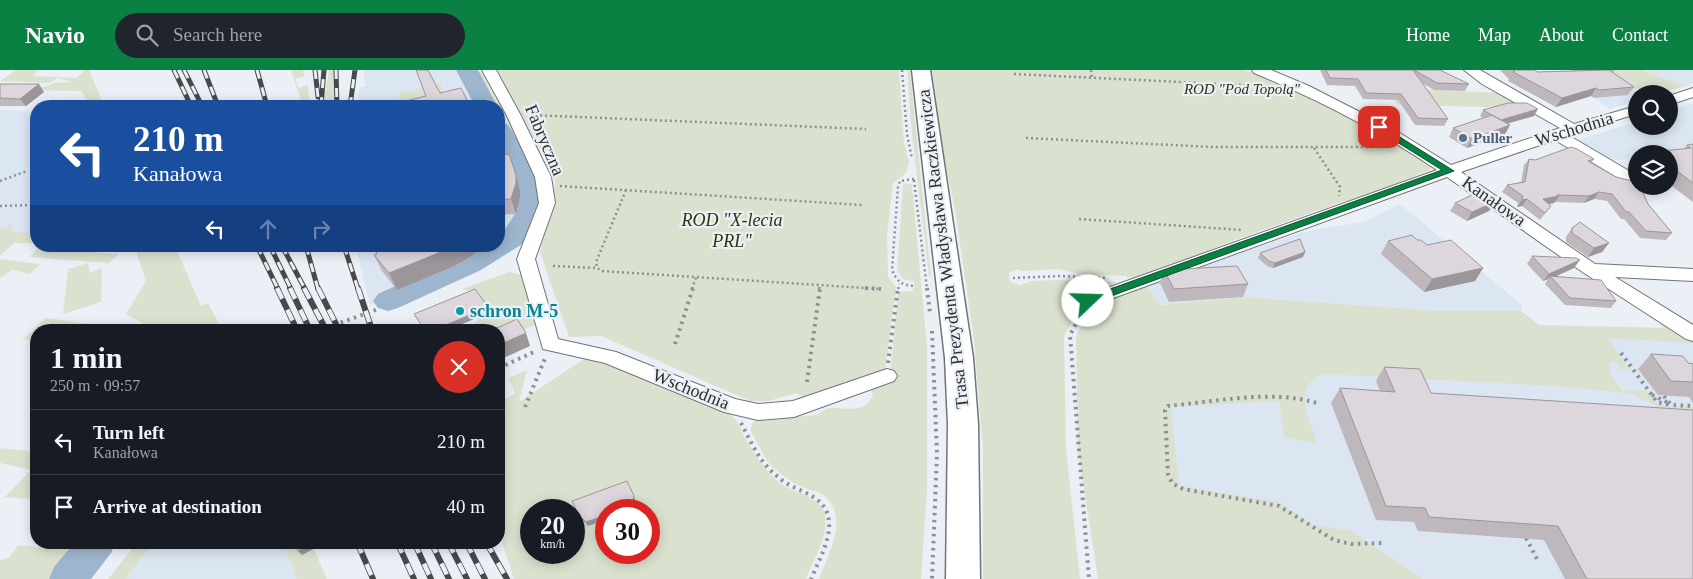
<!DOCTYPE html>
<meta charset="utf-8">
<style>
body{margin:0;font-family:"Times New Roman",serif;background:#20242c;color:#f1f3f6;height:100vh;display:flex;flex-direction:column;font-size:19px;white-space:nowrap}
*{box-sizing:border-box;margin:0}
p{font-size:16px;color:#9ea1a6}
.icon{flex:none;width:28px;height:28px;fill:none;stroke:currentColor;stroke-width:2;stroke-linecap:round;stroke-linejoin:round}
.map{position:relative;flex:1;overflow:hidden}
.details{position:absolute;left:30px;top:254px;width:475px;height:225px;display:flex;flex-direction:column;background:#171b24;border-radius:20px;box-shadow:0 2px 12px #0003}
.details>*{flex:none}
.guide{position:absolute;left:30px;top:30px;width:475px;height:152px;border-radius:20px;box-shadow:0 2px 12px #0003;background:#1a4fa0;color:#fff;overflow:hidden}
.controls{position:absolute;left:1628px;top:15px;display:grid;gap:10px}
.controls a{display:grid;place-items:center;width:50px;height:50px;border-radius:50%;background:#171b24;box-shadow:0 2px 12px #0003;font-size:25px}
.speed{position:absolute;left:520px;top:429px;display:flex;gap:10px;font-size:25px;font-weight:700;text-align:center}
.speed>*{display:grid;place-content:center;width:65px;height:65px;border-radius:50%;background:#171b24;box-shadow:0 2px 12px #0003;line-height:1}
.speed small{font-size:12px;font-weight:400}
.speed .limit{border:8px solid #d22;background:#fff;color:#111}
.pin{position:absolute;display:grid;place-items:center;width:42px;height:42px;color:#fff;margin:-21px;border-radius:10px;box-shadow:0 2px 8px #0006}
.me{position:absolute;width:55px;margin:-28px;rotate:69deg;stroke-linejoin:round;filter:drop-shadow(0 0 4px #0008)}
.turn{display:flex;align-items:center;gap:18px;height:105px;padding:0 20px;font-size:22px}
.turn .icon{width:65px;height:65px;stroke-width:2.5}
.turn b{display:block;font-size:35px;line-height:42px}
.lanes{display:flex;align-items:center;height:48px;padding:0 20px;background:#0003;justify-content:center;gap:25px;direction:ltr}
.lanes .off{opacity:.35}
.round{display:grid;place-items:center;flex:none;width:52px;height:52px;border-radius:26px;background:#20242c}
.headline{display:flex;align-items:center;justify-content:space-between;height:85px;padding:0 20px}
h1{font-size:30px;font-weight:700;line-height:38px}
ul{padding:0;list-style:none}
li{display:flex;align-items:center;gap:15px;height:65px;padding:0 20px;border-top:1px solid #363941}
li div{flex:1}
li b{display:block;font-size:19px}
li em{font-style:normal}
header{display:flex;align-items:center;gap:30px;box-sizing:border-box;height:70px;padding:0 25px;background:#0b8043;color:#fff}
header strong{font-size:24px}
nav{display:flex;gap:28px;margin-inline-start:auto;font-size:18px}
.search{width:350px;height:45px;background:#20242c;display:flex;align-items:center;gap:12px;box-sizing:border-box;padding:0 18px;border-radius:28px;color:#9ea1a6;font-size:19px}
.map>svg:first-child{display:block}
.built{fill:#dbe6f2}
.green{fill:#dae2cf;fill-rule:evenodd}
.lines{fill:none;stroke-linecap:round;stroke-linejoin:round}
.river{fill:#9db6cd;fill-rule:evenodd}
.street-casing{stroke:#6f7479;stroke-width:2}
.secondary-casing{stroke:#6f7479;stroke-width:3}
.path-far1{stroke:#8c9094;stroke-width:2.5;stroke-dasharray:2 3;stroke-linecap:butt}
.path{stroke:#8c9094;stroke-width:4;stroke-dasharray:2.5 4.5;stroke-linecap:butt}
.street{fill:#fff;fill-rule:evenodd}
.secondary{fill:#fff;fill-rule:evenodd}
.rail-far1-casing{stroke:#46484b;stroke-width:5}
.rail-casing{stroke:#46484b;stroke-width:6}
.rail-far1{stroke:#ebf0f6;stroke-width:3;stroke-dasharray:9;stroke-linecap:butt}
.rail{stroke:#ebf0f6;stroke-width:4.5;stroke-dasharray:12;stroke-linecap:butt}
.wall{fill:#beb8bd}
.shaded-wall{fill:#9b969a}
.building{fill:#ddd6dc;stroke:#9b969a}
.route{fill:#0b8043;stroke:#07532c}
.service-dot{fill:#5c6f8a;stroke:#ebf0f6;stroke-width:2}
.culture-dot{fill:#0f9aa8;stroke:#ebf0f6;stroke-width:2}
.labels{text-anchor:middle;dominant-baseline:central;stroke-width:4.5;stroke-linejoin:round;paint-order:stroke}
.far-park-label{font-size:15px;font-style:italic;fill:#283809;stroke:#ebf0f6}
.far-service-label{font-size:15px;font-weight:bold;fill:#4e5e75;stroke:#ebf0f6;text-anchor:start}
.street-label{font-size:18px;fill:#2d2f31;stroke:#ebf0f6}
.park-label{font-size:18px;font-style:italic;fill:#283809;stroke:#ebf0f6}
.culture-label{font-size:18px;font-weight:bold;fill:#0d838f;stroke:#ebf0f6;text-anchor:start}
</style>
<header>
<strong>Navio</strong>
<div class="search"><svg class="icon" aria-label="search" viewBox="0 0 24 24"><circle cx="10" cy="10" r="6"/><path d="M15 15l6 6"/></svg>Search here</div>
<nav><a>Home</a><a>Map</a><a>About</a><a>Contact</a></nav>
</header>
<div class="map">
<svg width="1693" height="509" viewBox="0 0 1693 509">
<rect width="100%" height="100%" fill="#ebf0f6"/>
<!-- built -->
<path class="built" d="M363 0H461L467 18 480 36H358L359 18 366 16Z
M1642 0H1693V13L1686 16Z
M1619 7 1643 24H1636V31L1610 39 1574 14Z
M1693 33V105L1669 84H1636V88L1609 91 1579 74 1578 70 1636 52V56H1669V41Z
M0 40 36 41V167L0 164Z
M499 73 523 110 524 141 512 162 499 172Z
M1400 134 1522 235 1521 241H1444L1243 227 1160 235 1146 216 1302 162 1363 152Z
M356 176H493L479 186 424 212 370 235Z
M1538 255 1665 258 1673 259 1693 273V509H1375L1164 421 1161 336 1262 293 1627 322Z
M147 472 294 473 309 509H112Z"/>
<!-- green -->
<path class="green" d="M16 0H38L33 6 76 8 85 0H89L104 36H90L81 21 0 20V16L45 17 54 13 71 12 58 8 49 13 0 11Z
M291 0H303L304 6 295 9 299 18 308 15 310 36H303Z
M329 0H335L334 36H323Z
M472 0 482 2 539 119 523 122 522 110 499 73V36H480L467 18 461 2Z
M498 0H899L904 73 909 92 906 103 893 113 887 165 888 203V207L896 217 885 300 806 329 796 323 769 331H750L601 266 569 267 540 182 554 125 555 109Z
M907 0H910L931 206H929L912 64Z
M930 0H1244C1300 16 1352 47 1402 78L1407 79 1432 97 1430 100 1366 126 1339 133 1235 170 1137 209 1124 206 1081 204 1058 199 1023 201 1018 199 1009 203V208L1012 213 1023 216V214L1031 211 1058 210 1118 212 1067 231 1078 242 1064 266 1066 378 1080 509H983V380L974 270 955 139 937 55Z
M1608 0H1642L1686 16C1642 29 1644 24 1608 0Z
M440 13 444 22 400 33 398 31 401 21H412Z
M1387 18 1503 23 1529 38 1397 35Z
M905 113 912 115 927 277V420L921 509H819C828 485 851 444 822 424 817 421 809 420 804 418 792 413 777 402 769 393 762 384 756 370 750 360L753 352C773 342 795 349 815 345 820 344 824 339 829 338 846 337 866 345 873 324L869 315 890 308 898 222 912 221 915 215 913 211 903 209 897 200 903 115Z
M12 154 11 162 36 163V173H14L0 186V159Z
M40 176H77L73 181 119 184 109 193 29 187Z
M109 176H175L201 236 208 233 222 260H154L126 244 146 211 135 178Z
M0 189 40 194 30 204 12 200 0 208Z
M88 193 90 203 102 198 101 232 63 244 68 199Z
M509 202 525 206 535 255 499 270V260H464L473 255 484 245 477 223 462 219Z
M1146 216 1161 235 1243 227 1444 241H1521L1539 255 1664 258 1659 253H1666L1693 268V273L1607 268 1631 301 1623 299 1620 301 1618 292 1610 293C1609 306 1614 312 1623 320L1647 321C1661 341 1670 336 1693 337V340L1663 339 1628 323 1553 316 1324 304C1290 317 1309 348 1318 373L1285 368 1279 331 1171 337 1179 416 1279 432 1315 456 1349 460 1423 509H1098L1078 380 1076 267C1082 250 1095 245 1111 240L1107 230 1111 227Z
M45 248 134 260H36V270L24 269Z
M587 287C626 300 702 319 731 345 738 351 741 360 745 368 754 382 766 402 780 413 793 423 821 426 825 444 829 466 814 489 806 509H514L499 463V333L515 323 508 308 527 300 519 332ZM628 416 635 430 632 440H649V482H606V450L588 456ZM531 440H574V482H531Z
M0 378 36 382V430L5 427 31 400 0 393Z
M52 472 92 473 61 509H0V490L9 488 18 475 47 478Z
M137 473H153L126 508 132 509H108Z
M284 473H311L327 509H297Z"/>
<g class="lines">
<!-- river -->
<path class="river" d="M456 0H478L497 36H475Z
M499 52 507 54 511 59 540 111 544 139 524 173 481 200 398 238 388 241 378 238 373 231 378 224 461 186 478 176H499V164L504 161 518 139 514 111 499 81Z
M75 472H116L111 483 91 509H49L54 497Z"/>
<defs>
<path id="street" d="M482 0H496L520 44 551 107 555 133 535 189 558 269 616 282 735 329 758 334 793 331 887 299 894 301 897 306 894 311 794 347 758 350 724 342 605 293 543 279 517 189 539 133 535 107 506 44Z
M1252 0H1271L1309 16 1395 60 1451 95 1560 58 1482 14 1464 0H1480L1574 54 1636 36V44L1568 65 1636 105V116H1638L1630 115 1555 70 1461 102 1595 194 1693 199V211L1615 207 1693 255V271L1686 269 1584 203 1447 107 1094 235 1088 237 1082 235 1079 231 1082 227 1437 100C1379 61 1319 30 1254 3Z
M1693 18V27L1669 35V26Z"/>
<path id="secondary" d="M912 0H930L973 288 978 354 980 509H946L948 354 945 288Z"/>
</defs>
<!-- street casing -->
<use href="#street" class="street-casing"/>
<!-- secondary casing -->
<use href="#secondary" class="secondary-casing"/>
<!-- path-far1 -->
<path class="path-far1" d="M902 0 907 64 912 89
M1091 0 1092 8
M1014 4 1263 16
M530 45 866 59
M1026 68 1213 77H1384
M1314 78 1340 117 1339 126
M914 109 900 111 898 117 892 200C897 212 902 215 915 216
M914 110 927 219
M0 111 27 101
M560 116 862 135
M626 120 596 192 597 198 602 201 881 219
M0 136 33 135
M1079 149 1243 160
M553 196 597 198
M1013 208 1060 206 1108 208
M692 219 696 207
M819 219 820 215
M898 219 900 214"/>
<!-- path -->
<path class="path" d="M865 218 881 219
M927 218 930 243
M1082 242 1070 265 1089 509
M321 260 378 239
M932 261 937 384 932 509
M675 274 693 218
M1621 283 1657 332 1671 335
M888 293 898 218
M499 298 536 281
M807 312 820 218
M1652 325 1669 333
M1664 326 1671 335 1693 336
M1316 333C1273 319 1213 332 1168 336L1165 340 1168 404 1172 413 1183 419 1279 436 1334 470 1351 474 1385 473
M525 337 546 286
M741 353C751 372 760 393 778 407 789 417 803 420 815 428 844 448 821 485 811 509
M1526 468 1537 489"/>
<!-- street -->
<use href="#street" class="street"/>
<!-- secondary -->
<use href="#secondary" class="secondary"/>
<defs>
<path id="rail-far1" d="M174 0 191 36
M184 0 202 36
M204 0 218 36
M257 0 267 36
M315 0 318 27
M336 0 337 36
M321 36 324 0
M350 36 355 0
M257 176 278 219
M270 176 291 219
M282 176 305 219
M306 176 318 219
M344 176 358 219"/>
<path id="rail" d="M277 218 297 260
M290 218 310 260
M304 218 326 260
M318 218 339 260
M358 218 372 260
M357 472 373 509
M397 472 414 509
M414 472 431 509
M431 472 449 509
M448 472 467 509
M466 472 485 509
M486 472 507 509"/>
</defs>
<!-- rail-far1 casing -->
<use href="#rail-far1" class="rail-far1-casing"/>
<!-- rail casing -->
<use href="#rail" class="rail-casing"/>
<!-- rail-far1 -->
<use href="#rail-far1" class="rail-far1"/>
<!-- rail -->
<use href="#rail" class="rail"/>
</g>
<!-- wall -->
<path class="wall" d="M1320 0H1440L1469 14 1465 21 1434 20 1422 13 1448 49 1444 56 1415 55 1398 30 1363 29 1355 16 1327 15Z
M1500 0H1535L1537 2 1573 1 1572 0H1615L1613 3 1634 17 1628 25 1594 28 1591 26 1556 37 1508 11 1509 9Z
M0 14 44 22 26 36H0Z
M1483 40 1534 46 1507 54 1510 55 1505 64 1467 78 1449 67 1453 58 1483 48 1480 46Z
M1693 74V132L1669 114V84H1653L1654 82 1684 79 1687 75Z
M499 76 503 85 509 84 520 120V128L516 144 499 145Z
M1529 89 1535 90 1594 89 1591 93 1648 134 1672 163 1666 170 1640 168 1624 149H1621L1607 131 1594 129 1584 133 1555 132 1554 133 1548 134 1551 136 1540 150 1522 136 1517 137 1518 133 1502 122 1507 115 1521 112 1524 95Z
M1455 133 1489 141 1467 151 1450 141Z
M1572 158 1609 173 1602 182 1588 187 1566 172V167Z
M1417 170 1427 175 1483 198 1475 211 1424 222 1381 184 1388 171Z
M1305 182 1303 187 1273 198 1267 196 1258 188 1260 183Z
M374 185 470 187 452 197 397 220 382 201Z
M1532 186 1574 198 1554 207 1616 231 1611 238 1565 235 1545 214 1548 209 1543 211 1527 194Z
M1164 200 1248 214 1243 227 1169 232 1160 213Z
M488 239 484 245 447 260H424L414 244Z
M1651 284 1688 293 1693 294V333L1689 327 1658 325 1638 299Z
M1384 297 1431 323 1693 509H1565L1544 470 1418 461 1414 452 1376 450 1331 333 1340 318 1380 321 1376 311Z
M634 426 635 430 632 440H606L588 456 581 450 572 431Z"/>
<!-- shaded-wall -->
<path class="shaded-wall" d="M39 14 44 22 26 36 20 29Z
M1596 18 1591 26 1556 37 1562 28Z
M1538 39 1534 46 1497 56 1501 50Z
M1510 55 1505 64 1467 78 1472 69Z
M516 105 520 120V128L516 144 511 129Z
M1599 122 1594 129 1584 133 1589 126Z
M1559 126 1554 133 1538 136 1543 129Z
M1527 129 1522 136 1517 137 1522 130Z
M1495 132 1489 141 1467 151 1472 142Z
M1609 173 1602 182 1588 187 1594 178Z
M453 176H482L470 187 452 197 397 220 389 203Z
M1305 182 1303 187 1273 198 1275 193Z
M1580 190 1574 198 1552 208 1550 206 1548 209 1543 211 1549 204Z
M1483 198 1475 211 1424 222 1432 209Z
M486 234 488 239 484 245 447 260H434Z
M526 263 530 276 499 290V275Z
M634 426 635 430 632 440H619Z
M606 445V450L588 456 586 452Z
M315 472H320L321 475 302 485 298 481Z"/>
<!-- building -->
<path class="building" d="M416 0H428L440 23 461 18 470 36H386L426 26Z
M1326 0H1413L1448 49 1418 48 1401 24 1366 23 1358 9 1330 8Z
M1414 0H1440L1469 14 1437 13Z
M1513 0H1535L1537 2 1609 0 1634 17 1599 20 1596 18 1562 28 1513 2H1515Z
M0 14H39L20 29 0 28Z
M1508 33H1527L1538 39 1501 50 1483 40Z
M1492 45 1510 55 1472 69 1453 58Z
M1693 74V113L1669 95V84H1656L1654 82 1691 78 1687 75Z
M499 76 503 85 509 84 516 105V113L511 129 499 130Z
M1571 77 1577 79 1594 89 1588 91 1616 107 1636 112V116H1640L1648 134 1672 163 1646 161 1629 142H1626L1612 124 1599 122 1589 126 1557 125 1559 126 1543 129 1551 136 1545 143 1527 129 1522 130 1523 126 1507 115 1525 112 1529 89 1535 90Z
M36 89V106L34 91Z
M1478 122 1495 132 1472 142 1455 133Z
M1580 152 1609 173 1594 178 1572 163V158Z
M1412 165 1417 170H1421L1427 175 1451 170 1483 198 1432 209 1388 171Z
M1300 169 1305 182 1275 193 1269 191 1260 183Z
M390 176H453L446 180 389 203 374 185 377 184 376 182Z
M1532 186 1576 188 1580 190 1549 204Z
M1237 196 1248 214 1174 219 1164 200Z
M1550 206 1601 210 1616 231 1570 228Z
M475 219 486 234 482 240 434 260 424 259 414 244Z
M517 249 526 263 499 275V260H493Z
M1651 284 1683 286 1688 293 1693 294V312L1671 311Z
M1384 297 1420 299 1431 323 1693 340V509H1587L1558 456 1429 447 1425 438 1386 436 1340 318 1395 322Z
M627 411 634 426 631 436 619 440H606V445L586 452 579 446 572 431Z
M295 472H315L298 481Z"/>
<!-- route -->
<path class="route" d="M1379 54 1454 101 1092 233H1085L1083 231 1085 228 1442 100 1376 59 1374 57Z"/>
<!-- markers -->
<circle class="service-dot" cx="1463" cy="68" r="5"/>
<circle class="culture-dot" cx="460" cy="241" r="5"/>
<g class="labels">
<!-- far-park labels -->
<g class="far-park-label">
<text x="1242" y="19">ROD "Pod Topolą"</text>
</g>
<!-- far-service labels -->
<g class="far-service-label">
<text x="1473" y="68">Puller</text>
</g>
<!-- street labels -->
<g class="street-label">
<text transform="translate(1574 59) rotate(-17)">Wschodnia</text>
<text transform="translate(545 70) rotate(67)">Fabryczna</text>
<text transform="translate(1494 131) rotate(35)">Kanałowa</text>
<text transform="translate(943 179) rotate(-97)">Trasa Prezydenta Władysława Raczkiewicza</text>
<text transform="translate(691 319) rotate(22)">Wschodnia</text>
</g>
<!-- park labels -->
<g class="park-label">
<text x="732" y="150">ROD "X-lecia<tspan x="732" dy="21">PRL"</tspan></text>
</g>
<!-- culture labels -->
<g class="culture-label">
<text x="470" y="241">schron M-5</text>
</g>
</g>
</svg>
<div class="controls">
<a><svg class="icon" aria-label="search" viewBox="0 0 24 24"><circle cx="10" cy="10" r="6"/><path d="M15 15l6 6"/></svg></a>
<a><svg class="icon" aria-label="layers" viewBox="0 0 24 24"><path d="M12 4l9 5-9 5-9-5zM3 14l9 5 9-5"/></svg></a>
</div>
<div class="speed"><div>20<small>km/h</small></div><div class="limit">30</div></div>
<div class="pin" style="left:1379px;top:57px;background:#d93025"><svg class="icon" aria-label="arrive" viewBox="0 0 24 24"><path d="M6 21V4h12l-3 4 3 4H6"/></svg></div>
<svg class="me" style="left:1088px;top:231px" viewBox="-20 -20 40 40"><circle r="19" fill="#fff"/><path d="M0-13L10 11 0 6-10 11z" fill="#0b8043"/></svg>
<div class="guide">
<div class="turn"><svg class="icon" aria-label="left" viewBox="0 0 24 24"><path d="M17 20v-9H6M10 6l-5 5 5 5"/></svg><div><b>210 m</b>Kanałowa</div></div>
<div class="lanes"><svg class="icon" aria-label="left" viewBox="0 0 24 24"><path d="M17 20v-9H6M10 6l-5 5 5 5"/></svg><svg class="icon off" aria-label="ahead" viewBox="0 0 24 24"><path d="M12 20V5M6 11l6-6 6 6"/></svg><svg class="icon off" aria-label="right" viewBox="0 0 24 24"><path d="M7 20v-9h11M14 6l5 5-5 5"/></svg></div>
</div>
<section class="details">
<div class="headline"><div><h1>1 min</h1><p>250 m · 09:57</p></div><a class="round" style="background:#d93025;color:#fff"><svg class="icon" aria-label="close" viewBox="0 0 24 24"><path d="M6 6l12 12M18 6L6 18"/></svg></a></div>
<ul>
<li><svg class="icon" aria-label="left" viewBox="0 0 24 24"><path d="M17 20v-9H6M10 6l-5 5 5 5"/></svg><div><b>Turn left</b><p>Kanałowa</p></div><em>210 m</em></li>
<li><svg class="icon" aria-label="arrive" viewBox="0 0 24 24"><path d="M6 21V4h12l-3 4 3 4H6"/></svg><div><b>Arrive at destination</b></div><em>40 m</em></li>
</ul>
</section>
</div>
